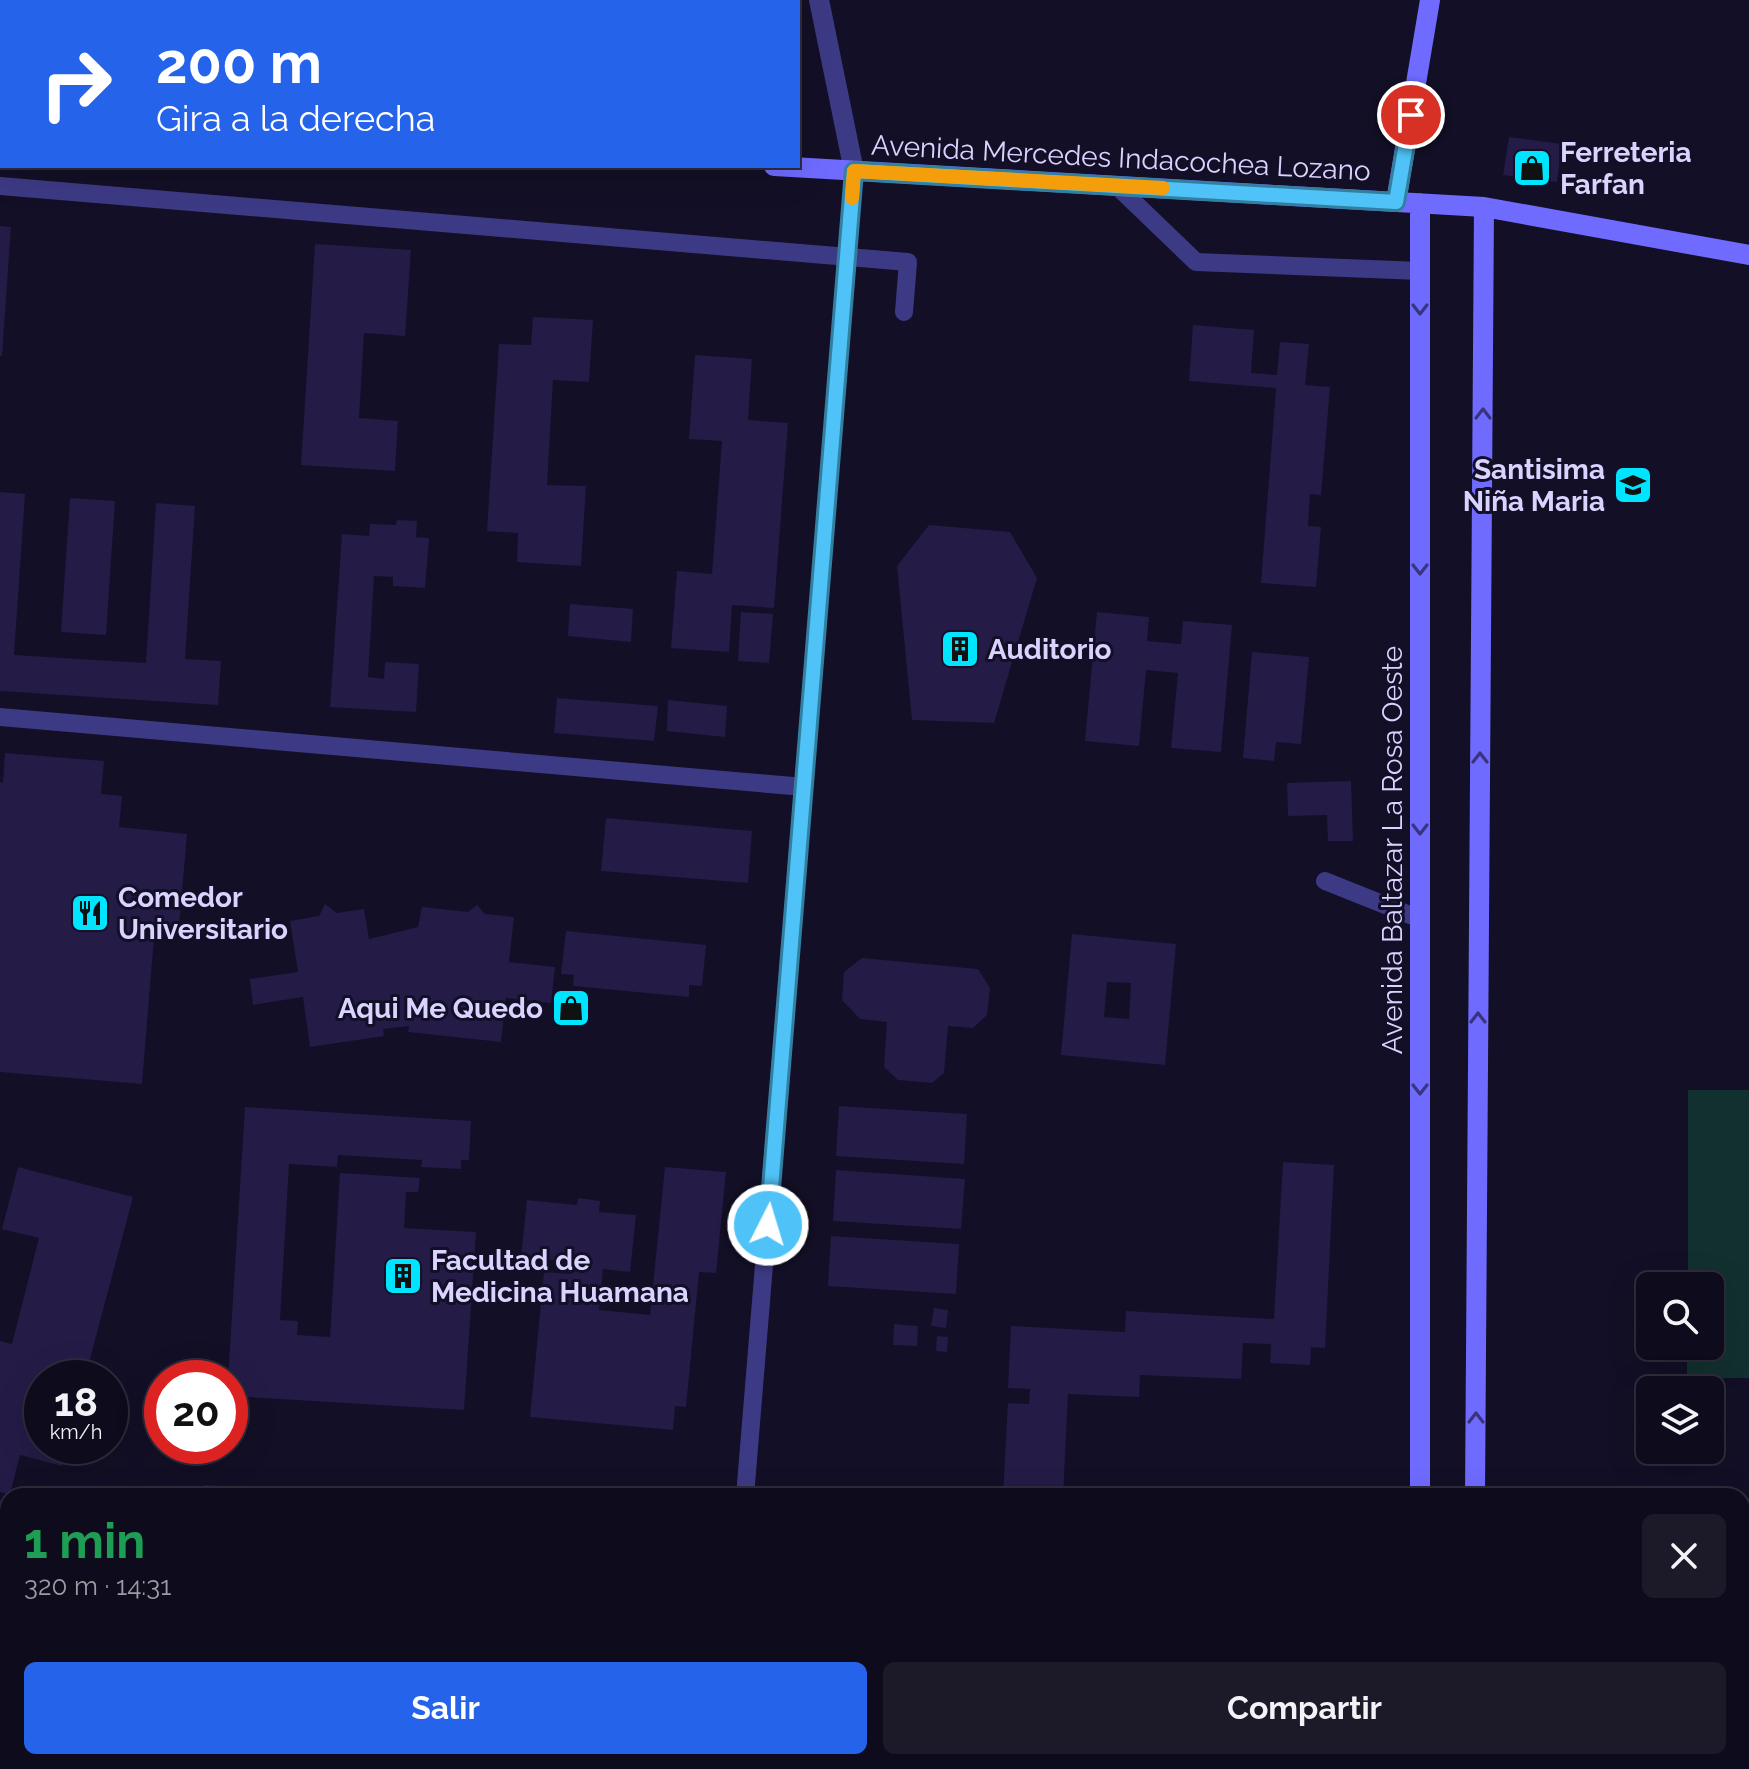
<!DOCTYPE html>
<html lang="es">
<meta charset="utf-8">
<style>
body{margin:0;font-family:Raleway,sans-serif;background:#1c1929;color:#f1f3f6;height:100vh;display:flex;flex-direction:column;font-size:30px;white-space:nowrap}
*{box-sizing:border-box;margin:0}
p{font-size:26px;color:#9b9ba3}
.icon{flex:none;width:44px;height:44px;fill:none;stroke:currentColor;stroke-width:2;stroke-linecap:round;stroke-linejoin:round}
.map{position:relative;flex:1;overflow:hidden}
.drawer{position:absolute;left:0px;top:1488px;width:1750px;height:282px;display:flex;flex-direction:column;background:#0e0b1c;border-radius:24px 24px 0 0;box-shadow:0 8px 32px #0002,0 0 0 2px #2e2b3b}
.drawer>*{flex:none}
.banner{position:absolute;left:0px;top:0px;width:800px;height:168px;box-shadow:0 8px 32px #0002,0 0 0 2px #2e2b3b;background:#2563eb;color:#fff;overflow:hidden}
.buttons{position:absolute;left:1636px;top:1272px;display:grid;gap:16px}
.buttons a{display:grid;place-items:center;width:88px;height:88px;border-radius:12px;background:#0e0b1c;box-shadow:0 8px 32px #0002,0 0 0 2px #2e2b3b;font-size:40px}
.speed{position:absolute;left:24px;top:1360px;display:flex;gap:16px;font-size:40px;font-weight:700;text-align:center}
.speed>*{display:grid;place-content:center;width:104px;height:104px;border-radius:50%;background:#0e0b1c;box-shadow:0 8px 32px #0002,0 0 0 2px #2e2b3b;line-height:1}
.speed small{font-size:20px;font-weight:400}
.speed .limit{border:12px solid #d22;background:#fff;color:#111}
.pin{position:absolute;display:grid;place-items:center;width:68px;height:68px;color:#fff;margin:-34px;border:4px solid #fff;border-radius:50%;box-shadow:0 2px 8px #0007}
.me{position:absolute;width:88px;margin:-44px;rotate:5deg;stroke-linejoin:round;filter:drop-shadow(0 0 6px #0008)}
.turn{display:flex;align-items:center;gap:28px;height:168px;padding:0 24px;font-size:36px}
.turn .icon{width:104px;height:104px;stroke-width:2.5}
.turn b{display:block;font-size:56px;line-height:68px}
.round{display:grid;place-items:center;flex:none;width:84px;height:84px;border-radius:12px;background:#1c1929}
.headline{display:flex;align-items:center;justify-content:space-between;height:136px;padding:0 24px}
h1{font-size:48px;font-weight:700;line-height:60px;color:#1e9e55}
.primary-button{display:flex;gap:16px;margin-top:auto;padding:16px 24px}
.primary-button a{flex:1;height:92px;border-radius:12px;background:#2563eb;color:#fff;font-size:32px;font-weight:700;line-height:92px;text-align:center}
.primary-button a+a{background:#1c1929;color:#f1f3f6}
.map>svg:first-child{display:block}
.green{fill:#12302f}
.building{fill:#241b47;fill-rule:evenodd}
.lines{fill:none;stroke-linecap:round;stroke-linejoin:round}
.lane{stroke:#3d3a85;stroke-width:18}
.street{stroke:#3d3a85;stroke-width:20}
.secondary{stroke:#6f6bff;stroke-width:20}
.oneway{stroke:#38347d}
.route-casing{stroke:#337fa1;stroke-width:20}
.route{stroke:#4fc3f7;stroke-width:14}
.slow{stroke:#f59e0b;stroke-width:14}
.labels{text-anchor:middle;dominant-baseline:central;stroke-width:6;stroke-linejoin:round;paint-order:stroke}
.poi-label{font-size:28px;font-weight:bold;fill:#d9d4ff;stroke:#130f26;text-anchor:start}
.street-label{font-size:28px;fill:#d9d4ff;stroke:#130f26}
</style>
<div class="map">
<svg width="1749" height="1769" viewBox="0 0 1749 1769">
<rect width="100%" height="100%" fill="#130f26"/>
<!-- green -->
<path class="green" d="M1688 1090H1749V1378H1687V1346H1710V1286H1688Z"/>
<!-- building -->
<path class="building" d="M1509 137 1562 144 1557 182 1503 175Z
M0 226 11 227 2 356H0Z
M315 244 411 250 405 336 364 333 359 418 398 421 395 471 301 465Z
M533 317 593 320 589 382 553 380 547 485 586 486 581 566 517 562 518 533 487 531 499 344 531 345Z
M1193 325 1254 330 1251 373 1277 375 1280 342 1309 344 1305 385 1330 387 1321 495 1310 494 1308 526 1321 527 1316 587 1261 583 1276 388 1189 381Z
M695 355 752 359 748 420 788 423 774 608 732 605 729 652 671 648 677 571 712 574 722 441 689 439Z
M0 492 25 494 14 655 146 663 156 503 195 506 185 659 221 661 218 705 0 691Z
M70 498 115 501 106 635 61 632Z
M397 520 417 521 416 537 429 538 425 588 393 586V577L374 576 368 677 384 679 385 662 419 664 416 712 330 707 342 534 369 536 370 524 396 525Z
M929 525 1010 532 1037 578 994 723 912 720 897 566Z
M570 604 633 609 631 642 568 636Z
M741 612 773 614 769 663 738 661Z
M1097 612 1149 617 1147 641 1181 644 1183 621 1232 625 1221 752 1171 748 1178 673 1146 670 1139 746 1085 741Z
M1252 652 1309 657 1301 744 1276 742 1274 761 1243 758Z
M557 698 658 706 654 741 554 733Z
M668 700 727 706 725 737 667 731Z
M5 753 104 761 101 794 122 796 119 827 187 834 179 927 155 925 142 1084 0 1072V782L3 783Z
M1351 781 1353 841H1328L1327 815 1288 816 1287 783Z
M606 818 752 831 748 883 601 871Z
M325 904 337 913 364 909 369 939 418 927 422 907 468 912 477 905 485 914 514 917 509 962 555 967 551 1003 506 998 501 1042 408 1032 409 1026 383 1029 384 1036 310 1047 303 997 253 1005 250 979 298 972 290 921 319 916Z
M566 931 706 945 702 986 689 985V997L573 986 574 975 561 974Z
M1072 934 1176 944 1165 1065 1061 1055ZM1107 982 1131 983 1129 1019 1104 1017Z
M862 958 978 969 990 988 987 1015 973 1028 948 1026 944 1073 932 1083 898 1080 884 1067 887 1022 860 1019 842 1000 844 972Z
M839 1106 967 1114 964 1164 836 1156Z
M245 1107 471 1121 469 1160H461V1169L421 1167 422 1160 338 1155 337 1167 289 1164 280 1320 298 1321 297 1335 330 1337 340 1173 420 1178 418 1192H406L404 1228 476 1232 464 1410 230 1396V1378H228Z
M1283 1162 1334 1165 1325 1348 1311 1347 1310 1365 1270 1363 1271 1344 1243 1343 1241 1379 1140 1375 1139 1397 1068 1394 1063 1496H1003L1008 1403 1029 1404 1030 1389 1008 1388 1011 1326 1125 1332 1126 1311 1274 1319Z
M18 1167 133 1197 85 1378H42V1446H68L62 1466 20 1455 10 1494 0 1492V1341L12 1344 39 1238 2 1229Z
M665 1167 726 1172 716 1273 699 1272 686 1407 675 1406 673 1430 530 1417 544 1272 571 1274 572 1262 521 1257 527 1200 577 1205 578 1198 600 1201 599 1212 636 1215 630 1272 603 1269 599 1310 650 1315Z
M836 1170 965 1179 961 1229 833 1221Z
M831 1236 959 1244 956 1294 828 1286Z
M934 1308 948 1310 946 1328 931 1326Z
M894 1324 918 1326 917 1346 893 1345Z
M937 1336 948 1337 947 1352 936 1351Z
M204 1485 322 1493V1496H203Z
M204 1762H286V1769H203Z
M429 1762H482L481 1769H429Z
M548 1762H619L616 1769H547Z
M995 1762H1065L1133 1766V1769H1000Z
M1257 1762H1293V1769H1257Z"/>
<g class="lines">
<!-- lane -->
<path class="lane" d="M0 186 908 262 904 312
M1117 186 1196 262 1420 271
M0 717 804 787
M1325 881 1420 919
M745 1496 854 171
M723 1769 724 1762"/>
<!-- street -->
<path class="street" d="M819 0 854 171"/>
<!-- secondary -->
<path class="secondary" d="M0 110 2 111
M774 166 1484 207 1749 255
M1396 202 1430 0
M1420 203V1496
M1475 1496 1484 207
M1420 1762V1769
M1473 1769V1762"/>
</g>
<!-- one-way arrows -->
<defs><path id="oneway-chevron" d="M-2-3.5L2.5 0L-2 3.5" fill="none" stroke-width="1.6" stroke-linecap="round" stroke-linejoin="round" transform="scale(2)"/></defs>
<g class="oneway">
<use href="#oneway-chevron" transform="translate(1420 309) rotate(90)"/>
<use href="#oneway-chevron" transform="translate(1483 414) rotate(-90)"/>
<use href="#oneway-chevron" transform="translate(1420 569) rotate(90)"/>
<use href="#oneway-chevron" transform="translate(1480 758) rotate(-90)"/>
<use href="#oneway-chevron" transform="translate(1420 829) rotate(90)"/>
<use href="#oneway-chevron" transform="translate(1478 1018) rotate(-90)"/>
<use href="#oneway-chevron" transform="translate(1420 1089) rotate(90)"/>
<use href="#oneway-chevron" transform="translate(1476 1418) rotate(-90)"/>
</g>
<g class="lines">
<defs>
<path id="route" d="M768 1225 854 171 1396 202 1411 115"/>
</defs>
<!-- route casing -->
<use href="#route" class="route-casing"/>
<!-- route -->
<use href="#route" class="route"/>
<!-- slow -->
<path class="slow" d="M852 198 854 171 1163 188"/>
</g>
<!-- icons -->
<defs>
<symbol id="shop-square" viewBox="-11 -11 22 22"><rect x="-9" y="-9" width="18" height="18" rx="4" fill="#00e5ff" stroke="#130f26"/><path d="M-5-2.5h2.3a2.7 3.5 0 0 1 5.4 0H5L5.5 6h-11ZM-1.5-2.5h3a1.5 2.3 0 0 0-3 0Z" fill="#111"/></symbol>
<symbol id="school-square" viewBox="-11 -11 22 22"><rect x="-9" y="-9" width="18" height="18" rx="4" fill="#00e5ff" stroke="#130f26"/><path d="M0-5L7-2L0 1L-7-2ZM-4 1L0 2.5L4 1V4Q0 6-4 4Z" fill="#111"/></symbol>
<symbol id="building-square" viewBox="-11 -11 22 22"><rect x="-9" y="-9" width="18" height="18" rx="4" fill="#00e5ff" stroke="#130f26"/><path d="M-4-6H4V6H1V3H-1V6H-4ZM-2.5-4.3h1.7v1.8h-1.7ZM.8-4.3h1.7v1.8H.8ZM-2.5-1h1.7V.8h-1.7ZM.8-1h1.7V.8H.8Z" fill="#111"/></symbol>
<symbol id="restaurant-square" viewBox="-11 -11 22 22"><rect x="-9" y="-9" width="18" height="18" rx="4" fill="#00e5ff" stroke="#130f26"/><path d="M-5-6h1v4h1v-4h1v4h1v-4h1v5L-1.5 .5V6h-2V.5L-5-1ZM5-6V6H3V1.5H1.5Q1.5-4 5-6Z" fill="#111"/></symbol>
</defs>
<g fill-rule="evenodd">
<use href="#shop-square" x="1510" y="146" width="44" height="44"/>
<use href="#school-square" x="1611" y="463" width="44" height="44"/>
<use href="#building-square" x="938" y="627" width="44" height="44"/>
<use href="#restaurant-square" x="68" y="891" width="44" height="44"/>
<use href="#shop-square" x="549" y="986" width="44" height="44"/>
<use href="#building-square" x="381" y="1254" width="44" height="44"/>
</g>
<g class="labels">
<!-- poi labels -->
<g class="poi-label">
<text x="1560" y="152">Ferreteria<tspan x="1560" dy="32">Farfan</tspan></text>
<text x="1605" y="469" text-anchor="end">Santisima<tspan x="1605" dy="32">Niña Maria</tspan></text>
<text x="988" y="649">Auditorio</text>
<text x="118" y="897">Comedor<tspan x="118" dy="32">Universitario</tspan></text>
<text x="543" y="1008" text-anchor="end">Aqui Me Quedo</text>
<text x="431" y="1260">Facultad de<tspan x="431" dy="32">Medicina Huamana</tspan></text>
</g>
<!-- street labels -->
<g class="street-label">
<text transform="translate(1121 158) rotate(3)">Avenida Mercedes Indacochea Lozano</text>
<text transform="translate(1392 850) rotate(-90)">Avenida Baltazar La Rosa Oeste</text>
</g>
</g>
</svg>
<div class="buttons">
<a><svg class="icon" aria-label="search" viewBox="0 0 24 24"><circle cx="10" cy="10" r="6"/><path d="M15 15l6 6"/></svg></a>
<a><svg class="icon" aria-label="layers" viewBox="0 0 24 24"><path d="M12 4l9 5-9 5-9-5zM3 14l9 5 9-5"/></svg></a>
</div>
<div class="speed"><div>18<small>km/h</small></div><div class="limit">20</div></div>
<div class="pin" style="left:1411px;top:115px;background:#d93025"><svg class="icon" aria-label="arrive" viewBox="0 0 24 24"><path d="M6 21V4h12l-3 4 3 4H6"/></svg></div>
<svg class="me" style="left:768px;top:1225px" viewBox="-20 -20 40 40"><circle r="17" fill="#4fc3f7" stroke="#fff" stroke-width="3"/><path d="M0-11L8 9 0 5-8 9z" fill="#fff"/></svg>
<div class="banner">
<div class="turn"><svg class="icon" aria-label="right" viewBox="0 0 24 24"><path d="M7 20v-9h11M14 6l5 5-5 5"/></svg><div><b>200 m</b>Gira a la derecha</div></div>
</div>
<section class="drawer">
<div class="headline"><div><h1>1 min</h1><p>320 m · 14:31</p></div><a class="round"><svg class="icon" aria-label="close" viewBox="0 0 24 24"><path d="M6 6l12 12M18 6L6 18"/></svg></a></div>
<div class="primary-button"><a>Salir</a><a>Compartir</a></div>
</section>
</div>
